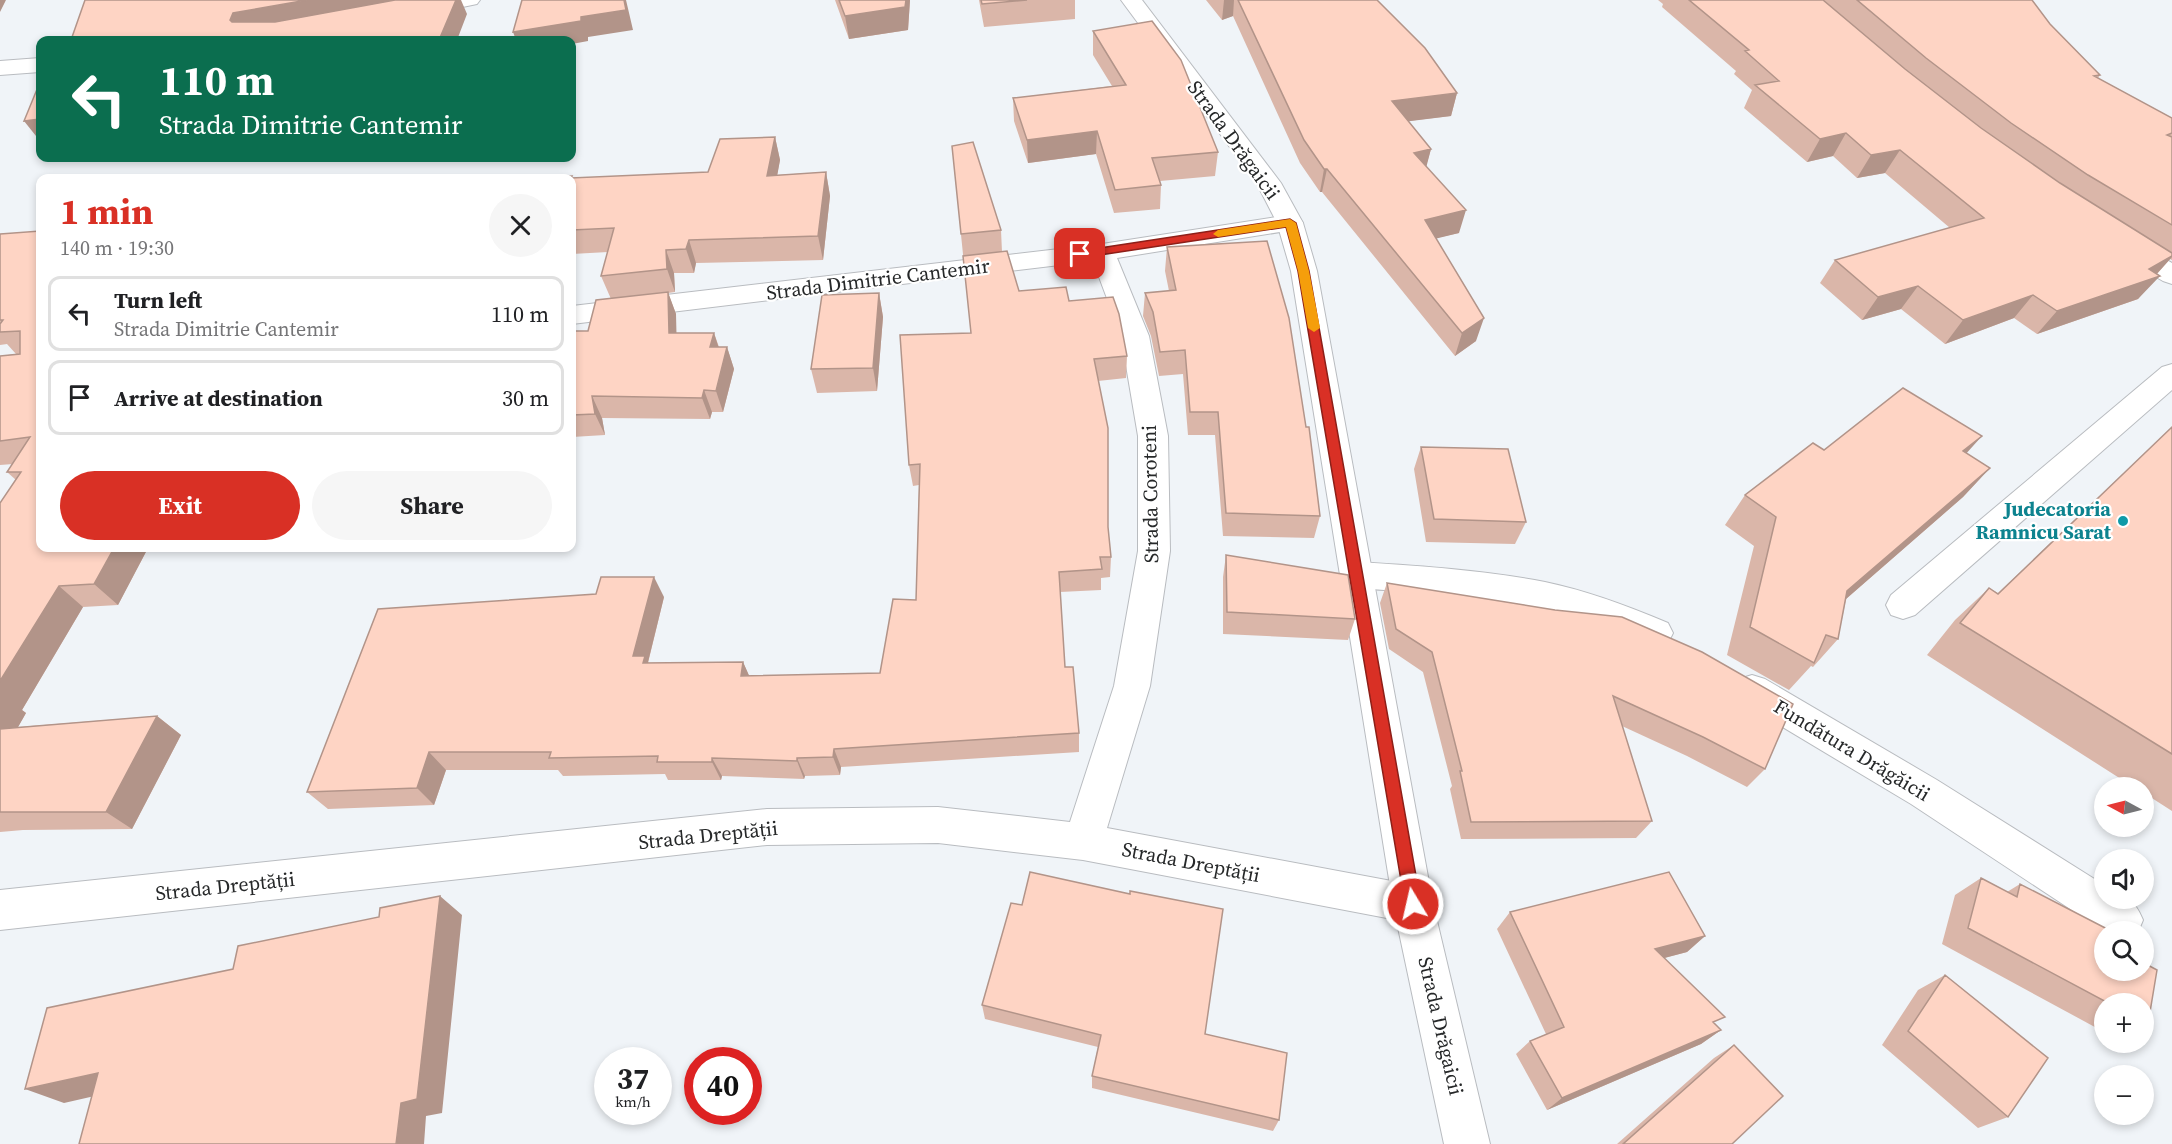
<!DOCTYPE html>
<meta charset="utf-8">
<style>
body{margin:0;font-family:"Source Serif 4",serif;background:#f6f6f6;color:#202124;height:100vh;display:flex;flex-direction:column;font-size:22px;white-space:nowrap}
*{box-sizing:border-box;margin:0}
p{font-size:20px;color:#757577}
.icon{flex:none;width:33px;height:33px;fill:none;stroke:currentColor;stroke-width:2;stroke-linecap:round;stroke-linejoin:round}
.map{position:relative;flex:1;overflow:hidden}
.side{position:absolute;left:36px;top:174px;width:540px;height:378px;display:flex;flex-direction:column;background:#fff;border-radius:12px;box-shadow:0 3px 9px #0003}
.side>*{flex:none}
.hud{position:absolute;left:36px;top:36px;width:540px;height:126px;border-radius:12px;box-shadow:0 3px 9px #0003;background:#0b6e4f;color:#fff;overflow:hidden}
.needle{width:39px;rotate:277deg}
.controls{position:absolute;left:2094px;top:777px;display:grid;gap:12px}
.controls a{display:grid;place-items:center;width:60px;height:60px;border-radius:50%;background:#fff;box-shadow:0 3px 9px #0003;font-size:30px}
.speed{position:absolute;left:594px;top:1047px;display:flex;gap:12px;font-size:30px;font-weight:700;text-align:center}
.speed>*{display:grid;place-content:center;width:78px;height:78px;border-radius:50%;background:#fff;box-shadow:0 3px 9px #0003;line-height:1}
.speed small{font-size:15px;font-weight:400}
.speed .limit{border:9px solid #d22;background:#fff;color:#111}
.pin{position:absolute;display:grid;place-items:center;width:51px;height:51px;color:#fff;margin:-26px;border-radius:12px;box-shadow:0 3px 9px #0006}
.me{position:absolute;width:66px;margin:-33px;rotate:351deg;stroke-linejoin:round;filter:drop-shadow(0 0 4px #0008)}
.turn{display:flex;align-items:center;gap:21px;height:126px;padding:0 24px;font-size:27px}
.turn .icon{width:78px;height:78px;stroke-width:2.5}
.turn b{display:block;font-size:42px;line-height:51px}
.round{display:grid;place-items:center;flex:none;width:63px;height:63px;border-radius:32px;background:#f6f6f6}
.headline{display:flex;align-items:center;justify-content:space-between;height:102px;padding:0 24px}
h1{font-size:36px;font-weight:700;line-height:45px;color:#d93025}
.action{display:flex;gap:12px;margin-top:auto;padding:12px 24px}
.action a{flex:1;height:69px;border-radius:36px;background:#d93025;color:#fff;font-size:24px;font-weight:700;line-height:69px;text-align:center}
.action a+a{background:#f6f6f6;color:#202124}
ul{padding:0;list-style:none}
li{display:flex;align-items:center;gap:18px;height:75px;margin:0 12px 9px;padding:0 12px;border:3px solid #e0e0e0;border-radius:12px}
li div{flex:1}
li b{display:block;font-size:22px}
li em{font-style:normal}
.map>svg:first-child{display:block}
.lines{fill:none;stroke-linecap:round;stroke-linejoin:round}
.minor-casing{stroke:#b9bcc0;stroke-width:2}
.tertiary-casing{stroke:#b9bcc0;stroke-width:2}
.minor{fill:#fff;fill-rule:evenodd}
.tertiary{fill:#fff;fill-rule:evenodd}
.wall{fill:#dab6a9}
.shaded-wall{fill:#b29489}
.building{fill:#fed4c4;stroke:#b29489;stroke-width:1.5}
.route{fill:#d93025;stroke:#8d1f18;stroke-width:1.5}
.slow{fill:#f59e0b}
.culture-dot{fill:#0f9aa8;stroke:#fff;stroke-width:2}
.labels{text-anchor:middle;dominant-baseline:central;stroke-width:4.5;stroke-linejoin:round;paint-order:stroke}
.street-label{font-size:20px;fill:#262829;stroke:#fff}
.culture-label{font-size:20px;font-weight:bold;fill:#0d838f;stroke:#fff;text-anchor:end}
</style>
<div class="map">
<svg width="2172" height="1144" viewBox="0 0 2172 1144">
<rect width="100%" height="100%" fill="#f0f4f8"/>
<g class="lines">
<defs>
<path id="minor" d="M438 0H480L477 4 419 16 412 14 408 10 412 6Z
M40 58V72L0 75V61Z
M1290 215 1299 217 1303 223 1299 229 1117 258 1149 336 1168 436 1170 551 1150 686 1107 828 1413 885 1427 890 1433 904 1427 918 1413 923 1083 860 938 843 767 845 0 930V890L767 809 938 807 1070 822 1114 686 1138 551V436L1121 336 1093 261 572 324V306L1102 244Z
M2172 364V390L1915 615 1903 619 1891 615 1886 605 1891 595 2162 367Z
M1357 562C1420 566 1483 570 1545 582 1588 591 1628 606 1668 623L1673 633 1668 643 1656 647C1631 639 1609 626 1584 619 1510 597 1433 594 1357 588L1345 584 1340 575 1345 566Z
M1752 675 1765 679 1937 780 2104 885V898C2127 898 2134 898 2143 920L2138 932H2105L1911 804 1739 701 1734 690 1739 679Z"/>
<path id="tertiary" d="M1121 0H1142L1281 183 1303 223 1317 271 1433 904 1490 1144H1444L1393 904 1291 271 1277 223 1257 184Z
M2122 238 2131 240 2172 263V284L2163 281 2113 252 2109 246 2113 240Z"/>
</defs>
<!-- minor casing -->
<use href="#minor" class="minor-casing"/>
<!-- tertiary casing -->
<use href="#tertiary" class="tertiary-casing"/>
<!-- minor -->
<use href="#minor" class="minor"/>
<!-- tertiary -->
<use href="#tertiary" class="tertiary"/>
</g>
<!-- wall -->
<path class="wall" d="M835 0H910L908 30 849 39Z
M979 0H1075V19L984 27Z
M1206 0H1377L1457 93 1451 116 1408 121 1431 149 1426 166 1459 233 1436 238 1476 341 1455 356 1322 192H1320L1300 163 1233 16 1222 20Z
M1658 0H2032L2050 24 2100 75 2098 78 2172 118V260L2170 259 2157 274 2138 299 2037 334 2014 318 1945 344 1901 309 1862 320 1820 283 1835 260 1950 228 1885 173 1857 178 1833 156 1807 162 1744 108 1752 90 1734 74 1736 71 1662 7 1663 4Z
M1093 31 1218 152 1215 176 1160 181 1161 185 1160 209 1114 213 1096 154 1028 163 1014 121 1013 98 1112 86 1093 55Z
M775 137 780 160 777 175 826 172 830 196 823 260 696 263 694 273H674L675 292 668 293 676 314V333H714L719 347H727L734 369 723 412H712L710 419 602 418 605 435 572 437V331H588L611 299 601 276 608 252 572 254V176L573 178 708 172Z
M952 146 1001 230 1002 252 1019 291 1069 301 1127 356 1126 378 1098 381 1108 527 1111 557 1110 577 1101 578V590L1060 592 1065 667 1079 733V752L841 767 840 775 805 776 804 779 722 776 721 780H668L665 774 563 776 558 770H446L434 805 328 809 307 792 664 597 648 663 743 662 749 676 880 673 916 600 919 485 913 486 909 465 971 333Z
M40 231V548H148L118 605 83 607 22 710 26 713 18 727 157 716 181 735 132 829 23 830 0 832V503L16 480 7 472 13 464 0 465V356L16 354 7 344 0 345V234Z
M1167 247 1320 516 1314 538 1223 536 1215 435H1188L1183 374 1159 376 1151 336 1143 316 1145 293 1169 291 1165 271Z
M879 293 883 317 877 391 817 393 811 369Z
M2172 427V811L2144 793V788H2135L1927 655 1955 620 1989 588 1998 593Z
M1421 447 1526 522 1515 544 1426 542 1414 469Z
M1824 450 1966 453 1990 468 1963 497 1846 599 1838 639 1813 667 1811 666 1789 690 1727 655 1754 546 1725 525 1745 495Z
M1226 555 1355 619 1348 640 1223 634V577Z
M1387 583 1555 610 1765 769 1747 787 1687 756 1622 726 1652 821 1636 838 1461 839 1450 789 1452 786 1423 672 1389 649 1380 603Z
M1981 878 2007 892 2020 884 2113 932H2104V970H2144V963L2157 970 2148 1024 2144 1025V1004H2104V1032L1942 944 1955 895Z
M1510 912 1705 936 1687 952 1664 958 1715 1024 1721 1030 1701 1044 1547 1110 1516 1054 1530 1041 1546 1034 1497 929Z
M1945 975 2008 1117 1978 1128 1882 1045 1918 990Z
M982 1005 1205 1034 1279 1120 1273 1131 1092 1088V1076L1098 1047 985 1019Z
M1734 1045 1732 1144H1617L1714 1058Z"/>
<!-- shaded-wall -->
<path class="shaded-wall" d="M0 0H6L0 12Z
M307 0H429L245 34 230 20 233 13Z
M456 0H461L467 14 457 40H439Z
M624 0H626L633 30 588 37V41L572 44V40H516L513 32 581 17Z
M906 0H910L908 30 849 39 845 16Z
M1224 0H1234L1233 16 1222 20Z
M1457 93 1451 116 1387 124 1392 101Z
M40 119V141L24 121Z
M1097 131 1096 154 1028 163 1027 140Z
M1846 133 1833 156 1807 162 1820 139Z
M775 137 780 160 773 199 767 176Z
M1431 149 1425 172 1414 153Z
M1900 150 1885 173 1857 178 1871 155Z
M1324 169H1327L1322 192H1320Z
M826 172 830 196 823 260 818 236Z
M1466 210 1459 233 1418 243 1425 220Z
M689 240 696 263 694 273 686 249Z
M666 250 674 273 675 292 667 269Z
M2172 256V257L2153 278 2160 276 2138 299 2037 334 2057 311 2149 269Z
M1918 286 1901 309 1862 320 1878 297Z
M668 292 676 314 677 355 669 333Z
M879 293 883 317 877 391 873 368Z
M2033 295 2014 318 1945 344 1963 320Z
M1484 318 1476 341 1455 356 1462 333Z
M714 333 721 355 710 347Z
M727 347 734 369 723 412 716 391Z
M704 390 712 412 710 419 702 398Z
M592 396 602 418 605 435 595 414Z
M1982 436 1955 466 1963 451Z
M1990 468 1963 497 1823 619 1847 591Z
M114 548H148L118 605 94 584Z
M654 577 664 597 648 662 655 676 633 656Z
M59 586 83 607 22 710 26 713 5 750 0 747V681Z
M743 662 752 682 741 676Z
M157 716 181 735 132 829 106 812Z
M834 749 841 767 840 775 833 757Z
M429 752 446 770 434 805 417 788Z
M712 758 722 776 721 780 712 762Z
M797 758 805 776 804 779 797 761Z
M440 896 462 915 442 1113 426 1116 424 1144H396L401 1103Z
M1705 936 1687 952 1638 965 1655 949Z
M1721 1030 1701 1044 1547 1110 1562 1098Z
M98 1073 134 1087 64 1103 25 1089Z"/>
<!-- building -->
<path class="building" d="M85 0H307L233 13 230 20 232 22H275L395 0H456L439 40H71Z
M522 0H624L626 10 581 17V21L513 32Z
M839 0H906L905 7 845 16Z
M981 0H1027L982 4Z
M1238 0H1377L1425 48 1457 93 1392 101 1431 149 1414 153 1466 210 1425 220 1484 318 1462 333 1327 169H1324L1304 140Z
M1689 0H1823L1905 69 1981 128 2060 183 2172 253V256L2149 269 2160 276 2057 311 2033 295 1963 320 1918 286 1878 297 1835 260 1984 218 1900 150 1871 155 1846 133 1820 139 1755 85 1779 81 1745 51 1749 50Z
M1857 0H2032L2050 24 2100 75 2094 76 2172 118V133L2167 135 2172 137V225L2088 175 2011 123 1926 58Z
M1152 21 1181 60 1218 152 1152 158 1161 185 1115 190 1097 131 1027 140 1013 98 1126 85 1093 31Z
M40 82V119L24 121Z
M775 137 767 176 826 172 818 236 689 240 686 249 666 250 667 269 601 276 614 228 572 230V178H538L572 176 571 178 708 172 720 139Z
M973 142 1001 230 961 234 952 146Z
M40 231V548H114L94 584 59 586 0 681V503L21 472H7L30 437 0 441V356L20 354V331L0 332V324L3 320H0V234Z
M1267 241 1289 318 1306 427H1309L1320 516 1226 513 1218 412H1190L1185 350 1160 352 1153 312 1145 293 1176 290 1167 247Z
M1007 251 1019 291 1066 287 1069 301 1113 297 1119 314 1127 356 1094 359 1108 428V527L1111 557H1100L1102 569 1059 572 1065 667H1073L1079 733 834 749 833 757 797 758V761L712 758V762H657L658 756 549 758 551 752H429L417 788 307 792 378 609 596 594 601 577H654L633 656H645L643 663 743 662 741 676 880 673 893 599 916 600 920 464 909 465 900 335 971 333 963 256Z
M668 292 669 333H714L710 347H727L716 391 704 390 702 398 592 396 595 414 572 415V331H588L596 300Z
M879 293 873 368 811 369 822 295Z
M1903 388 1982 436 1963 451 1990 468 1847 591 1838 639 1826 635 1814 663 1750 627 1776 517 1745 495 1813 443 1824 450Z
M2172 427V754L1960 623 1989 588 1998 594Z
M1421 447 1508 449 1526 522 1434 519Z
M1226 555 1348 575 1355 619 1227 612Z
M1387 583 1555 610 1622 617 1702 652 1793 704 1765 769 1703 737 1613 696 1652 821 1471 822 1460 771H1462L1432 652 1396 629Z
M157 716 106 812H0V729Z
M1030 872 1130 894V891L1223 909 1205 1034 1287 1053 1279 1120 1092 1076 1101 1035 982 1005 1011 903 1022 905Z
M1669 872 1705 936 1655 949 1725 1017 1713 1022 1721 1030 1562 1098 1530 1041 1564 1027 1510 912Z
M1981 878 2017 897 2020 884 2113 932H2104V970H2144V963L2157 970 2148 1024 2144 1021V1004H2110L1968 928Z
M440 896 417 1099 401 1103 396 1144H79L98 1073 25 1089 47 1008 233 969 238 946 379 917 380 908Z
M1945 975 2048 1058 2008 1117 1908 1031Z
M1734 1045 1783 1096 1732 1144H1623Z"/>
<!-- route -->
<path class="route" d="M1290 219 1296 223 1309 271 1421 904 1419 909 1413 912 1407 909 1405 904 1298 271 1286 227 1080 258 1074 254 1080 251Z"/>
<!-- slow -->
<path class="slow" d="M1290 219 1296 223 1309 271 1320 328 1314 332 1308 328 1298 271 1286 227 1218 237 1213 234 1218 230Z"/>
<!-- markers -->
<circle class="culture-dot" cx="2123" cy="521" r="6"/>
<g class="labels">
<!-- street labels -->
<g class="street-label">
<text transform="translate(1234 140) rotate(54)">Strada Drăgaicii</text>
<text transform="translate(878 279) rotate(-7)">Strada Dimitrie Cantemir</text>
<text transform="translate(1150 494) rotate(-91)">Strada Coroteni</text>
<text transform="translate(1852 750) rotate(31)">Fundătura Drăgăicii</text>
<text transform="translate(708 835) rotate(-6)">Strada Dreptății</text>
<text transform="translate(1191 862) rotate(11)">Strada Dreptății</text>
<text transform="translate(225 886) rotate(-6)">Strada Dreptății</text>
<text transform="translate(1441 1026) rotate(77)">Strada Drăgaicii</text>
</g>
<!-- culture labels -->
<g class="culture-label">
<text x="2111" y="509">Judecatoria<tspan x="2111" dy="23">Ramnicu Sarat</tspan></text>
</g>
</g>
</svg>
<div class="controls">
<a><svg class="needle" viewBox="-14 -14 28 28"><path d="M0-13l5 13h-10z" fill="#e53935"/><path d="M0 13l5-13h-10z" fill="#757577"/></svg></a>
<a><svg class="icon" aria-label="sound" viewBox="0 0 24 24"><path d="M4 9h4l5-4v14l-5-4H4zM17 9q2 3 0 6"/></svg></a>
<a><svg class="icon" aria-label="search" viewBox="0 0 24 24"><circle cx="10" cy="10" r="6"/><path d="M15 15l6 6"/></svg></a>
<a>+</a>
<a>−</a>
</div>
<div class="speed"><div>37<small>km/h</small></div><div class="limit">40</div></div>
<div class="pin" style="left:1080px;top:254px;background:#d93025"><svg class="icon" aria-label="arrive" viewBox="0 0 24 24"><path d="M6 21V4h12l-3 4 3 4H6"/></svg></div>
<svg class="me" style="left:1413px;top:904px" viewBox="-20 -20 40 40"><circle r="17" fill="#d93025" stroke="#fff" stroke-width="3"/><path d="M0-11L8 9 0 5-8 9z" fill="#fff"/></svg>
<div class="hud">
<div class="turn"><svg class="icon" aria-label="left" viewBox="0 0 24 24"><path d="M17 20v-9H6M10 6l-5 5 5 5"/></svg><div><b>110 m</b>Strada Dimitrie Cantemir</div></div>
</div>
<section class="side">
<div class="headline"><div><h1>1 min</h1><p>140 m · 19:30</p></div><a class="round"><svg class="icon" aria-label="close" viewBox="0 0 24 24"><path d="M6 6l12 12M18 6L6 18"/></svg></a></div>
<ul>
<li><svg class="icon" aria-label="left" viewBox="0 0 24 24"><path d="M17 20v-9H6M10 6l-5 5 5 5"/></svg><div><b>Turn left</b><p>Strada Dimitrie Cantemir</p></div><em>110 m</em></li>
<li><svg class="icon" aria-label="arrive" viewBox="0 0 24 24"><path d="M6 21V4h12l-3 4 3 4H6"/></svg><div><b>Arrive at destination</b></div><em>30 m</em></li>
</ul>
<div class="action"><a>Exit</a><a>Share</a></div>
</section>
</div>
